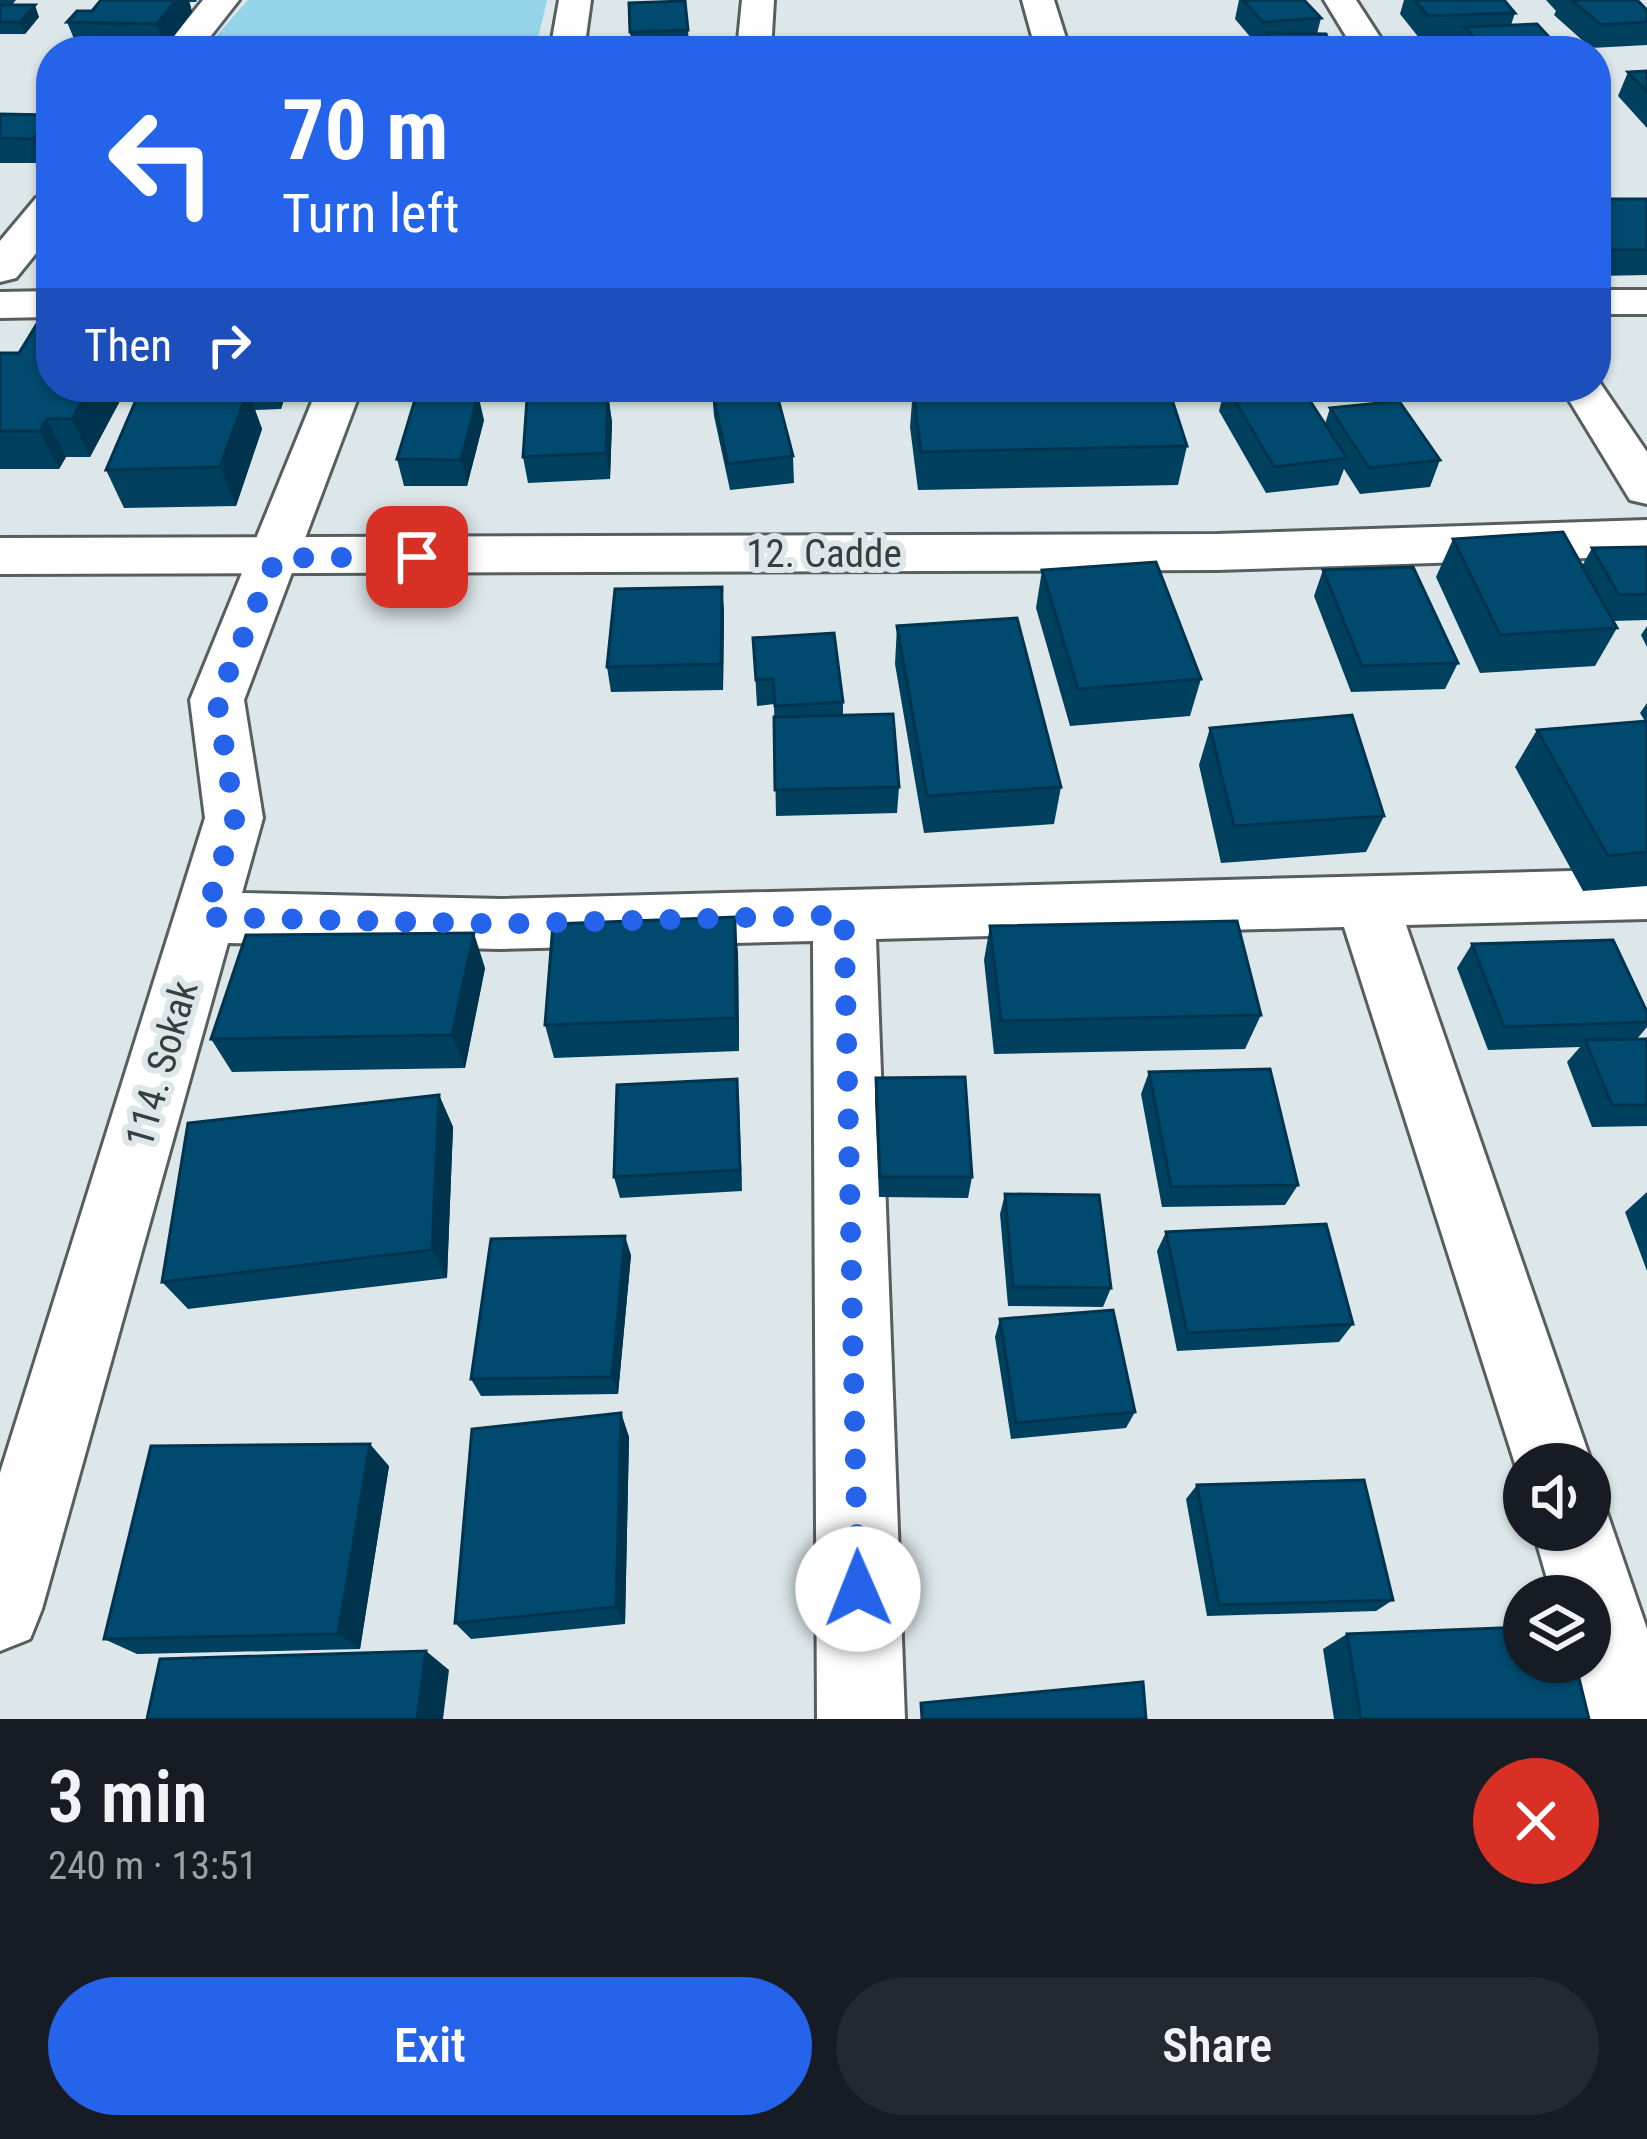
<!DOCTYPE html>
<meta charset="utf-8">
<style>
body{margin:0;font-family:"Roboto Condensed",sans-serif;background:#242831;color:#f1f3f6;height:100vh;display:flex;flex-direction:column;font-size:45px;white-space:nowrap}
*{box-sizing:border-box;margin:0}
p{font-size:39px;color:#9ea1a6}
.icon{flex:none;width:66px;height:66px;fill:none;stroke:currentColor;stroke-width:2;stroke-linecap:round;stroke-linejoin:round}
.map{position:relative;height:1719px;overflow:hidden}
.side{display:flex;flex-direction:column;background:#171b24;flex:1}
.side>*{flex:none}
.banner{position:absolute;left:36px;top:36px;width:1575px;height:366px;border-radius:48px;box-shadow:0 3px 9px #0004;background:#2563eb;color:#fff;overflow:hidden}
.buttons{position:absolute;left:1503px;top:1443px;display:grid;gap:24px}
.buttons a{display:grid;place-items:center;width:108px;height:108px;border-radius:50%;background:#171b24;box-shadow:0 3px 9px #0004;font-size:60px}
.pin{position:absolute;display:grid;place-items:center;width:102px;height:102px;color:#fff;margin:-51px;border-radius:24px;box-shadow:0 6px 18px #0006}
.me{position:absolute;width:132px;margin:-66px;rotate:359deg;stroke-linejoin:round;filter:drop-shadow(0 0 9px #0008)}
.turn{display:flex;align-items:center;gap:42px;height:252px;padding:0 48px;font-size:54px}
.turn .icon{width:156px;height:156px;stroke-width:2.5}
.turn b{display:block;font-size:84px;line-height:102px}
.then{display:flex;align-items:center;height:114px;padding:0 48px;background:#0003;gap:24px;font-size:45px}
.round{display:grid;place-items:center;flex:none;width:126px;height:126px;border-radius:63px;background:#242831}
.head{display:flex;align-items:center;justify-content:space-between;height:204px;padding:0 48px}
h1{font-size:72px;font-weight:600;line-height:90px}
.cta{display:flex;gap:24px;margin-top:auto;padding:24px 48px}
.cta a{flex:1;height:138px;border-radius:72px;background:#2563eb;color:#fff;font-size:48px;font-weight:600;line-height:138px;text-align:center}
.cta a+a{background:#242831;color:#f1f3f6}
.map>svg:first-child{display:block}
.green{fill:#94d3e8}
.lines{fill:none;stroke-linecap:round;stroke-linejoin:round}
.street-casing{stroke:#565e60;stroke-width:6}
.secondary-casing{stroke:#565e60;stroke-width:6}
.street{fill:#fff;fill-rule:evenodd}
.secondary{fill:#fff;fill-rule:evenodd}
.wall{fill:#00405f}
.shaded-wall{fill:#00344e}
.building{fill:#004a6f;stroke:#00344e;stroke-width:3}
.route{stroke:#2563eb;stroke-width:21;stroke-dasharray:0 37.8}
.labels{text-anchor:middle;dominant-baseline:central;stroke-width:12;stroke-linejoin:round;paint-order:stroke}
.street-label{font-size:39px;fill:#393d3e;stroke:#dde7ea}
</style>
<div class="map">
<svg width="1647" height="1719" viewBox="0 0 1647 1719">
<rect width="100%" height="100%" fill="#dde7ea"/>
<!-- green -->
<path class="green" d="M248 0H547L535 51H203Z"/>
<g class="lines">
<defs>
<path id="street" d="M559 0H591L584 51H550Z
M742 0H774L771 51H737Z
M1022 0H1054L1070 51H1036Z
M1324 0H1356L1389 51H1355Z
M1596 290H1647V314H1596Z
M51 291V317L0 318V292Z
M1596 377 1647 452V504L1630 500 1561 387H1596Z
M318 387H362L244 700 263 818 242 893 501 899 1647 869V919L1406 925 1592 1464 1590 1469V1464H1524V1492L1344 927 876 939 905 1719H817L813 941 501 949 228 943 42 1609 30 1639 0 1651V1473L205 818 190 700Z
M1590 1496 1603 1501 1647 1629V1719H1588L1571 1662H1590V1596H1552L1533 1530H1590Z"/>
<path id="secondary" d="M203 0H239L199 51H162Z
M51 194V235L16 278 0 282V241L36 198Z
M1647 520V556L1217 570 0 574V538L1217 534Z"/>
</defs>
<!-- street casing -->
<use href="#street" class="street-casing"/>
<!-- secondary casing -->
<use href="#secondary" class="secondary-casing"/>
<!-- street -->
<use href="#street" class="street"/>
<!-- secondary -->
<use href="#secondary" class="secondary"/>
</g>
<!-- wall -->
<path class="wall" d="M0 0H16L12 5 39 17 25 34H0Z
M101 0H197L196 2H189L192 12 165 48 77 46 67 22 92 11Z
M1239 0H1304L1321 18 1317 34 1333 51H1263L1264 46H1258L1235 19Z
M1404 0H1504L1515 13 1511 25 1562 51H1457L1461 38 1420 39 1400 14Z
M1546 0H1637L1647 10V45L1591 48 1554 15 1556 11Z
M685 1 690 51H632L630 32Z
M1647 71V128L1618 96 1628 72Z
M1596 80 1607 93 1596 118Z
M0 114 51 115V154L44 163H0Z
M1596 199H1647V275L1596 276Z
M0 353 51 387H145L142 393 168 392 166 387H288L281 409 255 410 262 429 236 506 124 508 106 470 138 397H122L90 457H66L59 469H0Z
M408 387H491L408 389Z
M656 387H737L656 390Z
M1174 387H1301L1325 424 1330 408 1440 460 1430 487 1360 494 1344 469 1338 485 1266 493 1219 411 1222 399 1180 401Z
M913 389 1187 446 1178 485 918 490 910 427Z
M712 390 793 456 794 483 730 490 714 416Z
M608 395 612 422 610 479 528 483 523 457Z
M484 420 467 486H404L397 459Z
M1453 539 1582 566 1592 548 1647 547V620L1613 621 1617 628 1595 666 1480 673 1436 577Z
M1042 570 1201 679 1190 716 1070 726 1036 608Z
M1323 570 1458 663 1445 689 1351 692 1314 596Z
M722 587 724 613 723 690 611 692 607 667Z
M897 626 1061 787 1054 824 924 833 895 664Z
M1647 626V647L1641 635Z
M753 638 843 702V715L899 787 897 813 776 816 774 704 757 706Z
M1647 703V886L1583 891 1515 767 1537 730 1645 721 1640 713Z
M1210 728 1384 816 1366 852 1221 863 1199 765Z
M990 926 1261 1015 1245 1049 994 1054 984 960Z
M1472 944 1647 1012V1027L1637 1039H1647V1126L1592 1127 1567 1062 1580 1047 1488 1050 1457 968Z
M738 952 739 1051 554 1058 545 1025Z
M485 968 465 1068 232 1072 211 1039Z
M1149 1072 1298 1185 1285 1205 1162 1207 1141 1094Z
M876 1078 972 1177 968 1198 879 1197 875 1100Z
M737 1079 742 1191 620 1198 614 1177Z
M439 1095 453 1127 447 1278 188 1309 162 1282Z
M1647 1192V1271L1625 1212Z
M1005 1194 1111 1288 1103 1307 1008 1306 1000 1214Z
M1166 1232 1353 1324 1339 1342 1177 1351 1157 1251Z
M631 1255 618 1394 481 1396 471 1379Z
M1000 1319 1135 1412 1126 1428 1011 1439 995 1337Z
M621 1413 629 1437 625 1624 471 1639 455 1623Z
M389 1466 360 1649 137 1654 104 1639Z
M1197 1485 1393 1600 1376 1611 1207 1616 1186 1499Z
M1347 1634 1589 1719H1334L1323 1649Z"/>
<!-- shaded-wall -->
<path class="shaded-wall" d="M176 0H189L192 12 165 48 157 24Z
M35 5 39 17 25 34 20 22Z
M51 116V154L44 163 33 139Z
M90 387H118L122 397 90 457 72 419Z
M273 387H288L281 409Z
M248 390 262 429 236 506 220 467Z
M478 394 484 420 467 486 461 460Z
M608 395 612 422 610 479 606 453Z
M47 419 66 457 59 469 40 431Z
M722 587 724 613 723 690 721 664Z
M735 917 738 952 739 1051 736 1018Z
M474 933 485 968 465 1068 452 1035Z
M737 1079 739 1101 742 1191 740 1170Z
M439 1095 453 1127 447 1278 432 1250Z
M625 1236 631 1255 618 1394 612 1377Z
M621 1413 629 1437 625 1624 616 1607Z
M370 1444 389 1466 360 1649 338 1634Z
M426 1651 449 1670 443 1719H417Z"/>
<!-- building -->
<path class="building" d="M101 0H176L157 24 67 22 77 11H92Z
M1243 0H1304L1321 18 1263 22Z
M1415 0H1504L1515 13 1428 16Z
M1572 0H1637L1647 10V22L1601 25Z
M685 1 688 30 630 32 629 3Z
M0 5H35L20 22H0Z
M1537 24 1562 51H1485L1465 27Z
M1267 33 1326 34 1333 51H1274Z
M1647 71V92L1628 72Z
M1596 80 1607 93 1596 94Z
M0 114 51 115V116L33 139 0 138Z
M1596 199H1647V250H1600L1596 245Z
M51 301V387H90L72 419H47L40 431H0V353H19Z
M741 387H775L793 456 728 464 712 390Z
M996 387H1168L1187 446 921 452 913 389Z
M1227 387H1301L1347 458 1274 467Z
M248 390 220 467 106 470 139 393Z
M417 393 478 394 461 460 397 459Z
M608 395 606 453 523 457 527 399Z
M1399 401 1440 460 1369 468 1330 408Z
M1563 532 1617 628 1500 635 1453 539Z
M1647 547V594L1619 595 1592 548Z
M1156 562 1201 679 1078 689 1042 570Z
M1413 567 1458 663 1362 666 1323 570Z
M722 587 721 664 607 667 615 589Z
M1017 618 1061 787 927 796 897 626Z
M834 633 843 702 775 706 773 679 756 680 753 638Z
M893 714 899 787 775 790 774 717Z
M1352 715 1384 816 1234 826 1210 728Z
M1647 721V852L1608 856 1537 730Z
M735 917 736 1018 545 1025 553 924Z
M1237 921 1261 1015 1001 1021 990 926Z
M474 933 452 1035 211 1039 246 935Z
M1613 940 1647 1012V1022L1504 1027 1472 944Z
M1647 1039V1105H1612L1585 1040Z
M1270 1069 1298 1185 1171 1187 1149 1072Z
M965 1077 972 1177H880L876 1078Z
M737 1079 740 1170 614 1177 617 1085Z
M439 1095 432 1250 162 1282 188 1123Z
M1005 1194 1099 1195 1111 1288 1013 1287Z
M1326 1224 1353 1324 1187 1333 1166 1232Z
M625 1236 612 1377 471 1379 491 1239Z
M1113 1310 1135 1412 1016 1423 1000 1319Z
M621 1413 616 1607 455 1623 472 1429Z
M370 1444 338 1634 104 1639 151 1446Z
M1364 1480 1393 1600 1219 1605 1197 1485Z
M1524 1627V1662H1575L1589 1719H1361L1347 1634Z
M426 1651 417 1719H147L160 1659Z
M1143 1682 1146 1719H922L921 1703Z"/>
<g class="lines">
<!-- route -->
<path class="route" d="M417 557 276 558 217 700 235 818 205 917 501 924 844 915 858 1589"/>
</g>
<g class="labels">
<!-- street labels -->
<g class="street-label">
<text x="824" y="554">12. Cadde</text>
<text transform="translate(162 1064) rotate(-74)">114. Sokak</text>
</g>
</g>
</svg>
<div class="buttons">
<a><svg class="icon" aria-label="sound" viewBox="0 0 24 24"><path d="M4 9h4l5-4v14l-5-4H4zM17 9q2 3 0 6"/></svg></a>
<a><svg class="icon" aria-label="layers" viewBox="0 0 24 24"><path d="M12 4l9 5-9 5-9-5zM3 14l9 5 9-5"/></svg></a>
</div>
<div class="pin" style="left:417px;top:557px;background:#d93025"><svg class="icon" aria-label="arrive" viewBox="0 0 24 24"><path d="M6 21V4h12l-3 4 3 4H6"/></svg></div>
<svg class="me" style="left:858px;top:1589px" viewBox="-20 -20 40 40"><circle r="19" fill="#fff"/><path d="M0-13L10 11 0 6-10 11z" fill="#2563eb"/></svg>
<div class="banner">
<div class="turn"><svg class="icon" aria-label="left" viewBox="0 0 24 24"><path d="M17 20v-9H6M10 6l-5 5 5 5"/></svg><div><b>70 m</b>Turn left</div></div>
<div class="then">Then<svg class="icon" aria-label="right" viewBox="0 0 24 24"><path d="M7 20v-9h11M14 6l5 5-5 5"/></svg></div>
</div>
</div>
<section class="side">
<div class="head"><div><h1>3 min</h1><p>240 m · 13:51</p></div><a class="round" style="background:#d93025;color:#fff"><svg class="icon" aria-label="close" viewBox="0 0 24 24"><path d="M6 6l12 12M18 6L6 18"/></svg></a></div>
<div class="cta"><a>Exit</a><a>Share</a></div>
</section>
